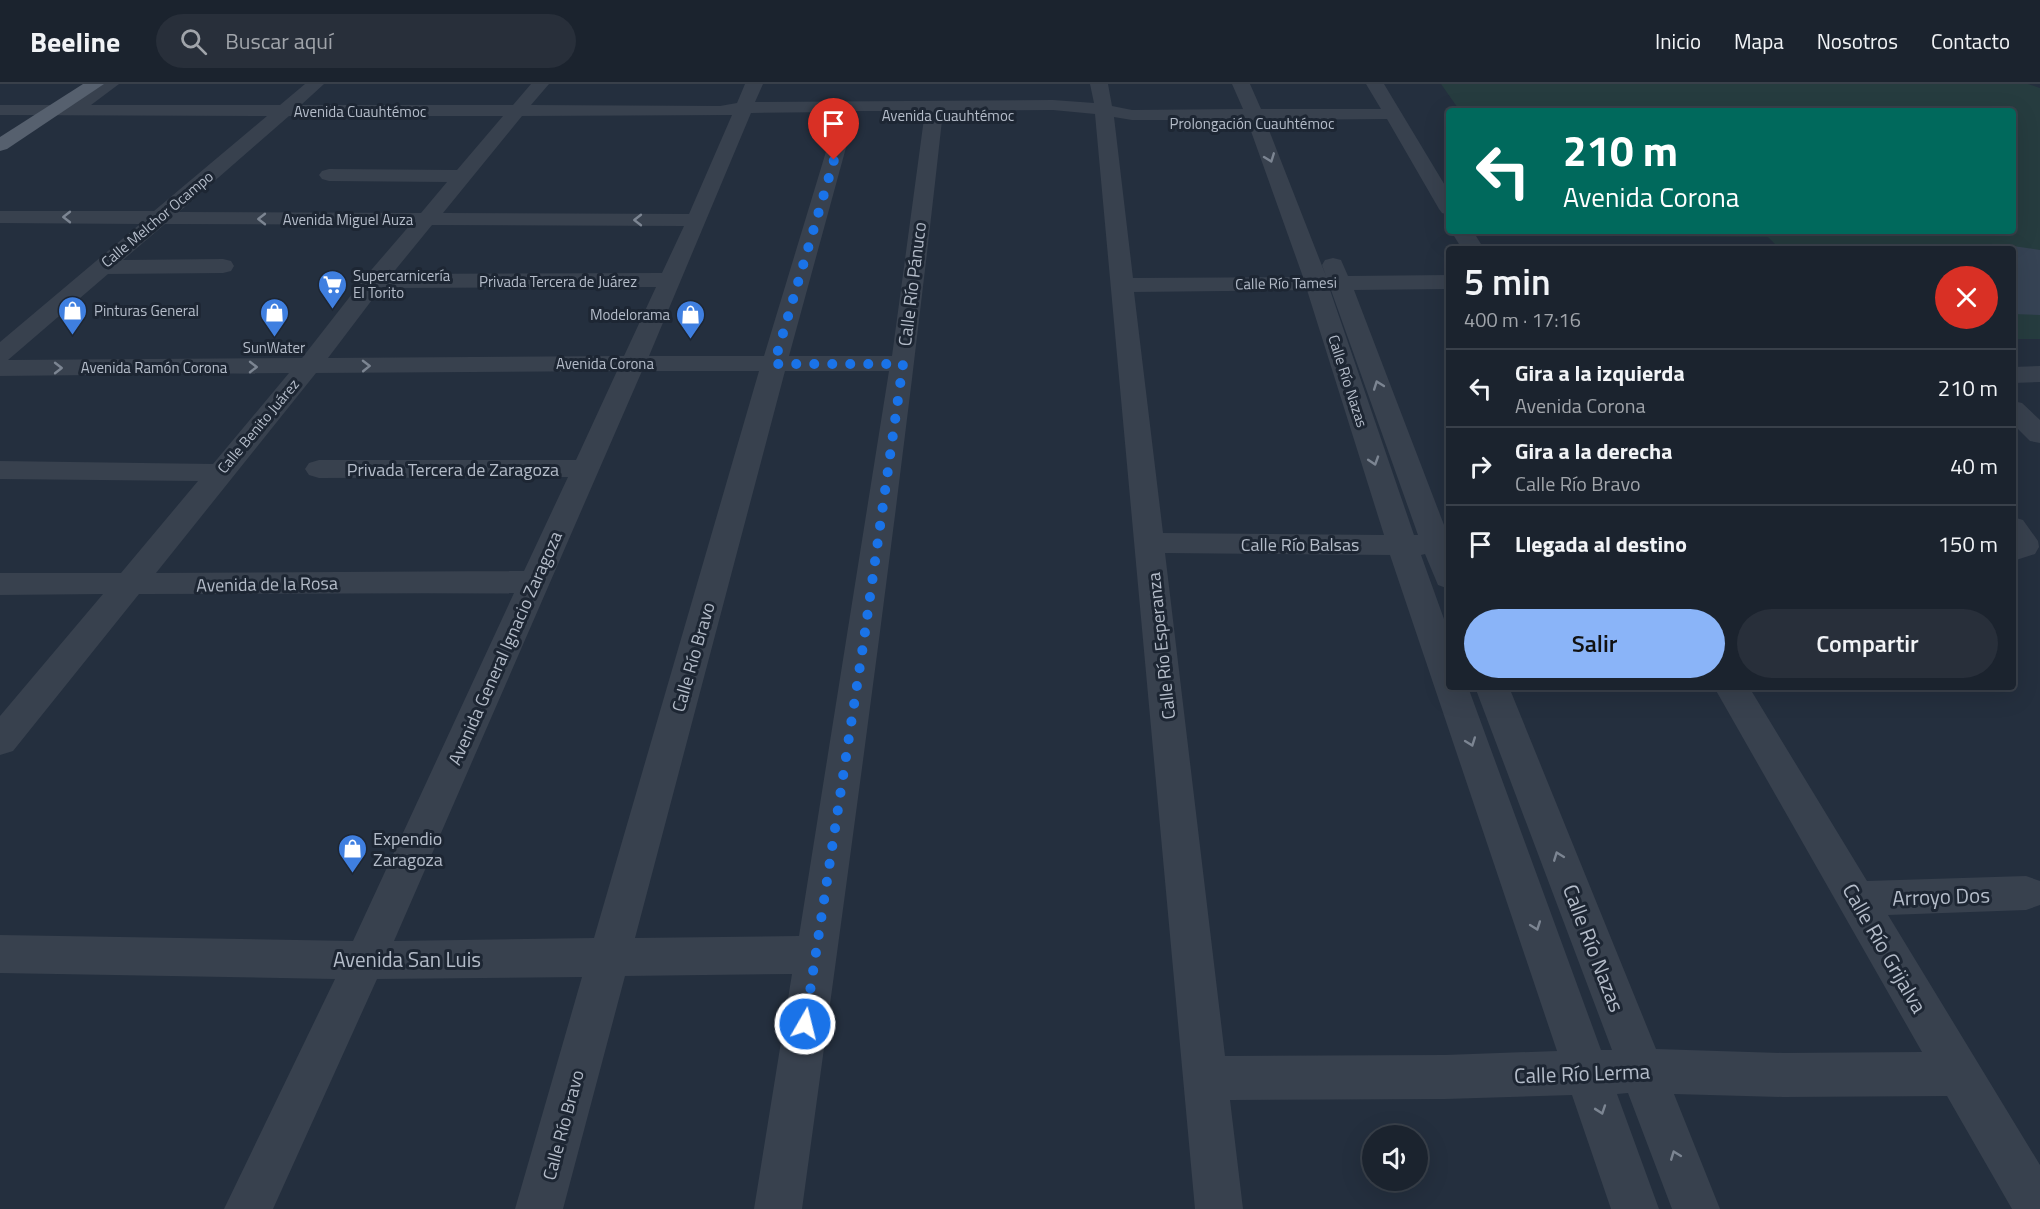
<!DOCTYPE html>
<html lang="es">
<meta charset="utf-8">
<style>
body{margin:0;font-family:"Titillium Web",sans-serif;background:#282f3a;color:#f1f3f6;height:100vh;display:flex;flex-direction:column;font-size:22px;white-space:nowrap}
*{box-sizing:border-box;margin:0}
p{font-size:20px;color:#a0a4aa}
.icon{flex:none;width:33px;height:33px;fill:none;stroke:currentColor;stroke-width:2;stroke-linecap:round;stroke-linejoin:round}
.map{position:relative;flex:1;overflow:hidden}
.drawer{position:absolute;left:1446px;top:162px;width:570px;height:444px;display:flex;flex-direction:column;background:#1b232e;border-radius:6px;box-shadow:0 6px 24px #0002,0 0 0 2px #39404a}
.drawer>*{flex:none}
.top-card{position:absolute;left:1446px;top:24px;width:570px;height:126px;border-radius:6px;box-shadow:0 6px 24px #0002,0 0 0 2px #39404a;background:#00695c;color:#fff;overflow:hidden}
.controls{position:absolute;left:1362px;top:1041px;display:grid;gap:12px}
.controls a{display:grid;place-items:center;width:66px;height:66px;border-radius:50%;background:#1b232e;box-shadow:0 6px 24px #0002,0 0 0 2px #39404a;font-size:30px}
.pin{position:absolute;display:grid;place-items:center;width:51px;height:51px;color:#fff;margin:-62px -26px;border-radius:50% 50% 50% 0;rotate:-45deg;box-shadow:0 0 6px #0007}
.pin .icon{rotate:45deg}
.me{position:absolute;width:66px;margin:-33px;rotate:8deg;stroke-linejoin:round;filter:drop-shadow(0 0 4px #0008)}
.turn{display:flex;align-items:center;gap:21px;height:126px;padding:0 18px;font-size:27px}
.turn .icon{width:78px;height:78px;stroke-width:2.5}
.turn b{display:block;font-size:42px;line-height:51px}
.round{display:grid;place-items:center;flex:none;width:63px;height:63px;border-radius:32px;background:#282f3a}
.summary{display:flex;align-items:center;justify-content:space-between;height:102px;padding:0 18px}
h1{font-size:36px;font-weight:600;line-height:45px}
.cta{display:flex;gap:12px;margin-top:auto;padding:12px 18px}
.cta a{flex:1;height:69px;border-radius:36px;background:#8ab4f8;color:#111;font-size:24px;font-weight:600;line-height:69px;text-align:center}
.cta a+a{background:#282f3a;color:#f1f3f6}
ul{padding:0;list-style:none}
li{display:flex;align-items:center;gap:18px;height:78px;padding:0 18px;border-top:2px solid #39404a}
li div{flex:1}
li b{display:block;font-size:22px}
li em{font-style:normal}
header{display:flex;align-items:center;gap:36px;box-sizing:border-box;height:84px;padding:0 30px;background:#1b232e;border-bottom:2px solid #39404a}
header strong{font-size:28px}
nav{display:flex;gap:33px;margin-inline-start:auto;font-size:21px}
.search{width:420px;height:54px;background:#282f3a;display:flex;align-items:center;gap:15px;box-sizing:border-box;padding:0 21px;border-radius:33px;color:#a0a4aa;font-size:22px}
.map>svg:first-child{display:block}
.green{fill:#263c3f}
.building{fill:#364354}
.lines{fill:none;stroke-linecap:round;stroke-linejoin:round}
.minor{fill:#38414e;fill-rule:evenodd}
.major{fill:#56606e;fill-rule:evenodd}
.oneway{stroke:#7c8592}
.route{stroke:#1a73e8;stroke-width:10;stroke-dasharray:0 18}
.labels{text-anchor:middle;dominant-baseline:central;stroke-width:6;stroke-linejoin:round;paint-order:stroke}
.far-street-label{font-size:15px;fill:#b4bcc9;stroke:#1d2633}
.far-poi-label{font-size:15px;fill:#b4bcc9;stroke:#1d2633;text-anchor:start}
.street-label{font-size:18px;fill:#b4bcc9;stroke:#1d2633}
.poi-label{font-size:18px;fill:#b4bcc9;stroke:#1d2633;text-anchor:start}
.near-street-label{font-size:21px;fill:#b4bcc9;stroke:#1d2633}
</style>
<header>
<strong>Beeline</strong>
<div class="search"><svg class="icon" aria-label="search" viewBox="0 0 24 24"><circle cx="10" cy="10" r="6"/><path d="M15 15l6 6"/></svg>Buscar aquí</div>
<nav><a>Inicio</a><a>Mapa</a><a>Nosotros</a><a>Contacto</a></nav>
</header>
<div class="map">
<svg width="2040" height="1125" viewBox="0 0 2040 1125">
<rect width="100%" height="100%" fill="#242f3e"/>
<!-- green -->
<path class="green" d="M1441 0H2028L2040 4V255H2013V165H1780L1768 153 1612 152 1608 148 1544 147H2013V27H1460Z"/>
<!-- building -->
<path class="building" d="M2013 162 2040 166V231L2013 230Z"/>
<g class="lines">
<!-- minor -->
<path class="minor" d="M98 0H119L91 21H280L305 0H324L301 21H513L531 0H549L531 21 720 22 737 19 745 0H763L755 18 1053 16 1094 19 1090 0H1108L1112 22 1132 26 1243 25 1232 0H1250L1261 25H1381L1366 0H1384L1449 108V131L1442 129 1439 125 1387 35 1265 36 1326 192 1322 181 1325 176 1333 174 1341 176 1348 192 1449 191V205L1354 206 1449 454V505L1438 501 1425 470 1421 471 1449 549V603H1468L1601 966H1612L1475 603H1509L1656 965 1783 969 1922 968 1714 603H1749L1867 797 2026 792 2040 797V821L2026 826 1888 831 2040 1081V1125H2012L1947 1012 1783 1013 1674 1010 1720 1125H1672L1628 1009 1617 1010 1659 1125H1611L1572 1011 1445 1015 1230 1016 1243 1125H1195L1095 30 1053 26 943 27C903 394 852 759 802 1125H754L792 890 625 892 563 1125H515L582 893 377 895 273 1125H224L335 895 0 889V851L353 857 514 509 139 510 13 667 0 671V632L103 510 0 511V489H121L198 397 0 395V377L213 380 289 289 0 292V258L140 140 0 139V127H154L267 32 0 31V21H67ZM856 27H925L892 272H789ZM838 28 764 272H649L751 29ZM732 31 689 130 443 129 522 32ZM289 32H503L457 86 329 85 322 87 319 91 322 95 329 97 447 98 421 129 179 128ZM1114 33 1132 36H1247L1303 193 1133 194ZM165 140 410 141 366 192 302 274 8 276 108 190 223 189 231 187 234 182 231 177 223 175 123 176ZM432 141 684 142 662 189 392 190ZM656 203 624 272 328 274 381 204ZM1307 206 1384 451 1163 449 1134 208ZM1330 206H1331L1418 451H1414ZM617 287 576 376H319L309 379 305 385 309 391 319 394 568 393 524 487 156 489 316 289ZM642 287H759L594 854 394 857ZM785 287H889L799 852 635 854ZM1165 469 1390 471 1557 967 1445 971 1225 972Z
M1451 147H1473L1484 165H1462Z
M2040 282V298L2013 299V283Z
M2013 317 2022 319 2040 336V359L2030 357 2013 340Z
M2013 433 2023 436 2038 457 2039 463 2035 470 2013 477Z"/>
<!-- major -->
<path class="major" d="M83 0H104L7 65 0 67V53Z"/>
</g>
<!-- one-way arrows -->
<defs><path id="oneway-chevron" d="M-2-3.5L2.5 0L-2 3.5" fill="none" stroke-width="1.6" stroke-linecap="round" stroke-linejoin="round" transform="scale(1.5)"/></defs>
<g class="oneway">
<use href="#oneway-chevron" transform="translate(1270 74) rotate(69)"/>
<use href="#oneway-chevron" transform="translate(67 133) rotate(-180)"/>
<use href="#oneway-chevron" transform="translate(262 135) rotate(-180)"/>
<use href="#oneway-chevron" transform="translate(638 136) rotate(180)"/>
<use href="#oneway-chevron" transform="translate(366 282) rotate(-1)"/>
<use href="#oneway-chevron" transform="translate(253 283)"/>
<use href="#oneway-chevron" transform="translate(58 284)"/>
<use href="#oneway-chevron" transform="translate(1378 301) rotate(-110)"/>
<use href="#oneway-chevron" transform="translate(1374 377) rotate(72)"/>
<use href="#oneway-chevron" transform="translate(1471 658) rotate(70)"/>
<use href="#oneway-chevron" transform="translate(1558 772) rotate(-111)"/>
<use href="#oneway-chevron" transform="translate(1536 842) rotate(70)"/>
<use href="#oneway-chevron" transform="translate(1601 1026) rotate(71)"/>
<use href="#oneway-chevron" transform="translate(1675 1071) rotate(-111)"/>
</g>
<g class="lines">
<!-- route -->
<path class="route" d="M805 940 863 562 903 280H774L834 76"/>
</g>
<!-- icons -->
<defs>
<symbol id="supermarket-pin" viewBox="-11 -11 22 30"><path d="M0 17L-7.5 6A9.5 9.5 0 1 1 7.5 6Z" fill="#3f7fe0" stroke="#1d2633"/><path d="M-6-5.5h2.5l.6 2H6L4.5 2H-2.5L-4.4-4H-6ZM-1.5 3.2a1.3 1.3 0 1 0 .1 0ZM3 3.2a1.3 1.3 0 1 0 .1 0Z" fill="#fff"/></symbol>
<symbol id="shop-pin" viewBox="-11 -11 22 30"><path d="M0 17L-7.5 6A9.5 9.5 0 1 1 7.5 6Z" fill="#3f7fe0" stroke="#1d2633"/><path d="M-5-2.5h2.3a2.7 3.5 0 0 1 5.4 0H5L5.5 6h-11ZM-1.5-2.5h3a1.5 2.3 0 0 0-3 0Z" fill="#fff"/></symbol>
</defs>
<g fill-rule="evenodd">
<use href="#supermarket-pin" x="316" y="184" width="33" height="45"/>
<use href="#shop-pin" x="56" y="210" width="33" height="45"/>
<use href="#shop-pin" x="258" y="212" width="33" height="45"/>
<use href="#shop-pin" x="674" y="214" width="33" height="45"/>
<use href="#shop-pin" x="336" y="748" width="33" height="45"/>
</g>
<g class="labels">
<!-- far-street labels -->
<g class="far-street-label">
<text x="360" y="27">Avenida Cuauhtémoc</text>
<text x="948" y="31">Avenida Cuauhtémoc</text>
<text x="1252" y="39">Prolongación Cuauhtémoc</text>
<text transform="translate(157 135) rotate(-40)">Calle Melchor Ocampo</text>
<text x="348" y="135">Avenida Miguel Auza</text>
<text x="558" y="197">Privada Tercera de Juárez</text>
<text transform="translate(1286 199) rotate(-1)">Calle Río Tamesi</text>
<text x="605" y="279">Avenida Corona</text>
<text x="154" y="283">Avenida Ramón Corona</text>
<text transform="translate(1348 297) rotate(72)">Calle Río Nazas</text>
<text transform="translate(258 342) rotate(-50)">Calle Benito Juárez</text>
</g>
<!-- far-poi labels -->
<g class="far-poi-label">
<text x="353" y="191">Supercarnicería<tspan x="353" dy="17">El Torito</tspan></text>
<text x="94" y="226">Pinturas General</text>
<text x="670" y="230" text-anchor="end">Modelorama</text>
<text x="274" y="263" text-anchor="middle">SunWater</text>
</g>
<!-- street labels -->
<g class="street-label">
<text transform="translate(912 200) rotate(-83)">Calle Río Pánuco</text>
<text x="453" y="385">Privada Tercera de Zaragoza</text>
<text x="1300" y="460">Calle Río Balsas</text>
<text transform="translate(267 500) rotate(-1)">Avenida de la Rosa</text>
<text transform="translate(1161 562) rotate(-96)">Calle Río Esperanza</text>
<text transform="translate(505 564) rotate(-66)">Avenida General Ignacio Zaragoza</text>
<text transform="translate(693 573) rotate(-74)">Calle Río Bravo</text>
<text transform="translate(563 1041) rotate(-75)">Calle Río Bravo</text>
</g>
<!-- poi labels -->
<g class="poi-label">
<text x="373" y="754">Expendio<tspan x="373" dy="21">Zaragoza</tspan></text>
</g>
<!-- near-street labels -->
<g class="near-street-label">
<text transform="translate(1941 812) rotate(-2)">Arroyo Dos</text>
<text transform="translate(1594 864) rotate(69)">Calle Río Nazas</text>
<text transform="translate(1885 864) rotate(60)">Calle Río Grijalva</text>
<text x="407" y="875">Avenida San Luis</text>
<text transform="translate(1582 989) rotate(-2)">Calle Río Lerma</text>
</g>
</g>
</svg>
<div class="controls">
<a><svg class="icon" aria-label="sound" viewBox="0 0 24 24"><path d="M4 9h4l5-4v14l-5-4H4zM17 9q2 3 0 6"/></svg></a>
</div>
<div class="pin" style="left:834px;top:76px;background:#d93025"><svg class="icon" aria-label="arrive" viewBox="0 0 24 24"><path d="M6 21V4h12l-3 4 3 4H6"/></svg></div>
<svg class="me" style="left:805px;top:940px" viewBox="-20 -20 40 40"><circle r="17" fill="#1a73e8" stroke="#fff" stroke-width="3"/><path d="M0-11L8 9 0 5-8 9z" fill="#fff"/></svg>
<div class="top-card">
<div class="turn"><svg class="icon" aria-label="left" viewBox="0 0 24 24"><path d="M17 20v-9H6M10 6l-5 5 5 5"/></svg><div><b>210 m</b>Avenida Corona</div></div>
</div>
<section class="drawer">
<div class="summary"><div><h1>5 min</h1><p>400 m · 17:16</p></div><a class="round" style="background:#d93025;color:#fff"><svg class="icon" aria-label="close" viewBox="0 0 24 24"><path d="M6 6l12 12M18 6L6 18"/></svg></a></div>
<ul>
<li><svg class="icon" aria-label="left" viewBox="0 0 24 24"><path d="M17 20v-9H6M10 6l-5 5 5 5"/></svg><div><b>Gira a la izquierda</b><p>Avenida Corona</p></div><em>210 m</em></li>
<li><svg class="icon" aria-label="right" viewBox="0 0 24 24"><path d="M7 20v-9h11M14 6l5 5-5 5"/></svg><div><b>Gira a la derecha</b><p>Calle Río Bravo</p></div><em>40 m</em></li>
<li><svg class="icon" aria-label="arrive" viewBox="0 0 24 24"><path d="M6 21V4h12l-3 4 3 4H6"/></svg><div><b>Llegada al destino</b></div><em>150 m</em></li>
</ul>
<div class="cta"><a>Salir</a><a>Compartir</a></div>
</section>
</div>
